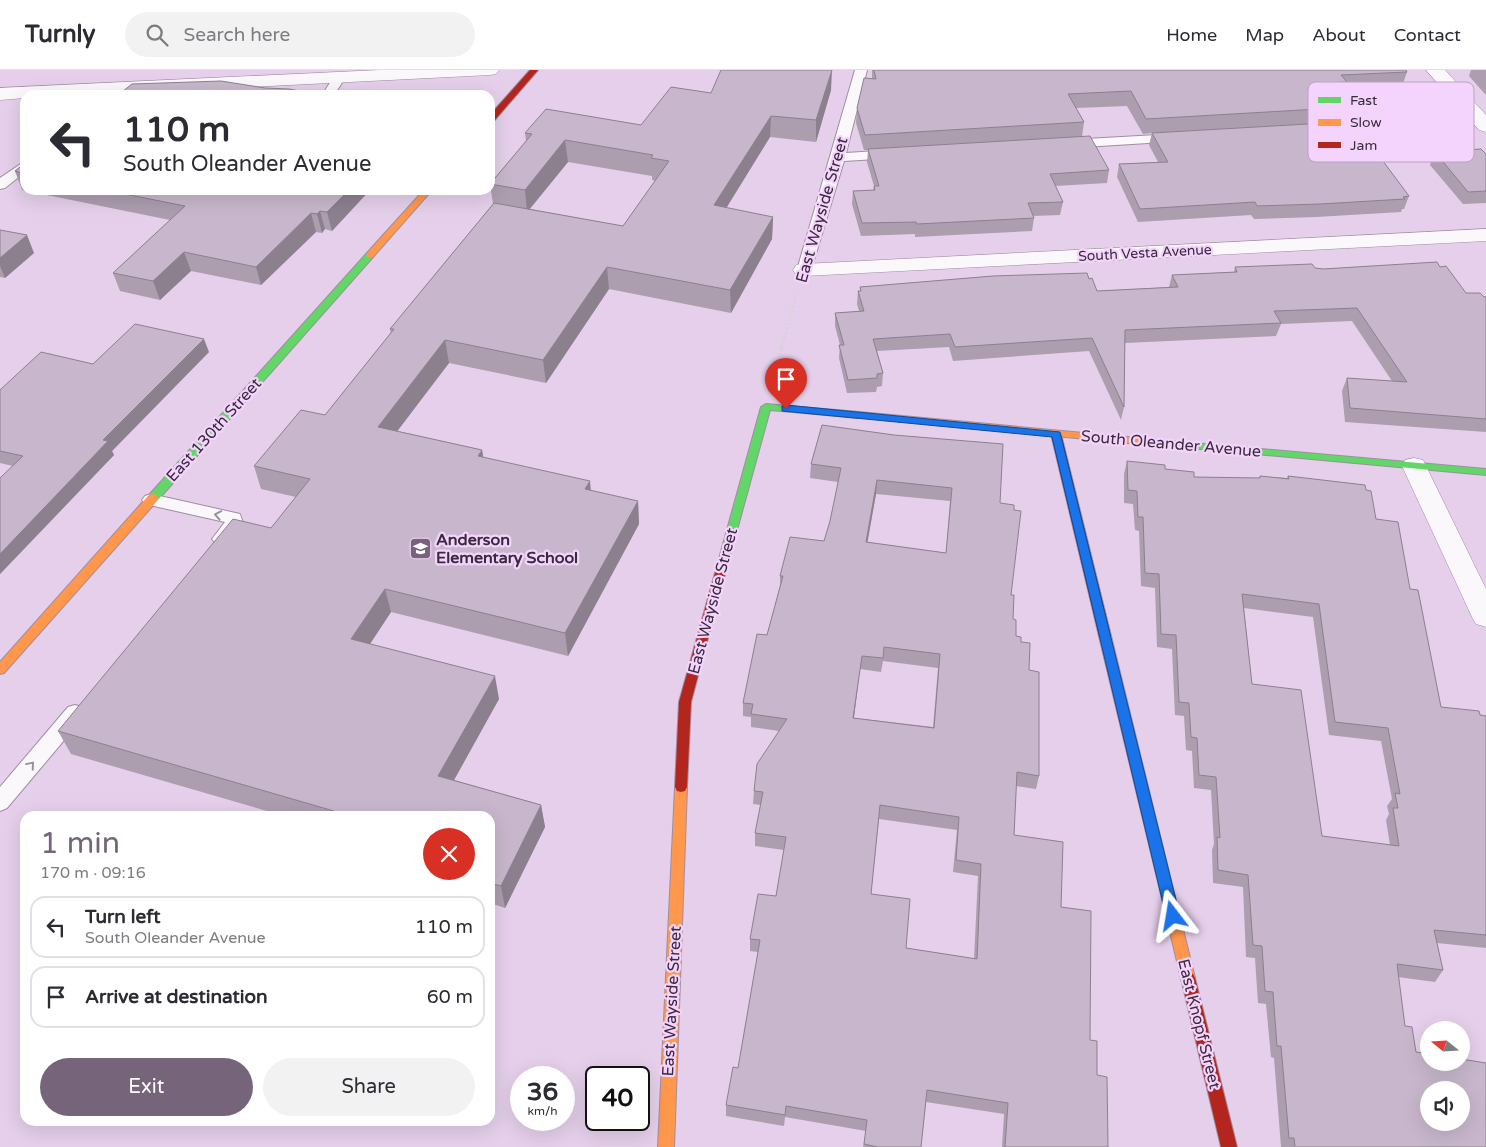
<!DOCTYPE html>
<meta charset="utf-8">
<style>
body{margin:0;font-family:"Varela Round",sans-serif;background:#f2f2f3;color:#2b2b33;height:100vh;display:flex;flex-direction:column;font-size:19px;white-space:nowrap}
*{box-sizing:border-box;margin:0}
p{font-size:16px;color:#7c7c81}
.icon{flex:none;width:28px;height:28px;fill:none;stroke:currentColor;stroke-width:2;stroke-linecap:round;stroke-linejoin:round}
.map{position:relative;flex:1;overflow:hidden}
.details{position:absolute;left:20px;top:741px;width:475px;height:315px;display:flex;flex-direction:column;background:#fff;border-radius:15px;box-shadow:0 5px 20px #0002}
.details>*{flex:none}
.guide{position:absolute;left:20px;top:20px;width:475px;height:105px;border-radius:15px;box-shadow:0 5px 20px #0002;background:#fff;color:#2b2b33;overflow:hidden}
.needle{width:32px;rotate:288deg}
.buttons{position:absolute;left:1420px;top:951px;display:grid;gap:10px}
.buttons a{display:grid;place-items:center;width:50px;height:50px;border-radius:50%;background:#fff;box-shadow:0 5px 20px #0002;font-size:25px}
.speed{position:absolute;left:510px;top:996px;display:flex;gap:10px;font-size:25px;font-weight:700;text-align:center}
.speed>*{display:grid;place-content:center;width:65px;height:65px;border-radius:50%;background:#fff;box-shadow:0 5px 20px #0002;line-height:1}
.speed small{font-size:12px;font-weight:400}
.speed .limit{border:2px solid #111;border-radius:8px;background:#fff;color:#111}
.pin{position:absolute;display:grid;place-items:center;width:42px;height:42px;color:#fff;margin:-51px -21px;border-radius:50% 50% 50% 0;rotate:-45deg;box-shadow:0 0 5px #0007}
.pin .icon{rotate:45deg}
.me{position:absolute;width:55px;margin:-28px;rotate:346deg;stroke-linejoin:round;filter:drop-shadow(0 0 4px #0008)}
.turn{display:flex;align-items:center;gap:18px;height:105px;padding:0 20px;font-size:22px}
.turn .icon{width:65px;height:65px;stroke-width:2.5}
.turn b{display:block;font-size:35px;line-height:42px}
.round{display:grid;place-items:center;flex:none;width:52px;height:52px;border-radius:26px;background:#f2f2f3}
.overview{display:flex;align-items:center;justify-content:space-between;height:85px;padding:0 20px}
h1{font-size:30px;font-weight:600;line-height:38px;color:#75647a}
.cta{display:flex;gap:10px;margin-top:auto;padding:10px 20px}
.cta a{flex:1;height:58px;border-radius:30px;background:#75647a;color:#fff;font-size:20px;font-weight:600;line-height:58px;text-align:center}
.cta a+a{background:#f2f2f3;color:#2b2b33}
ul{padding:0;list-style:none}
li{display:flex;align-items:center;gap:15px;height:62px;margin:0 10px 8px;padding:0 10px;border:2px solid #e1e1e2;border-radius:15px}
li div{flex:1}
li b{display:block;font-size:19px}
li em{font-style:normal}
header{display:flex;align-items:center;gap:30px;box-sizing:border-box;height:70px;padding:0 25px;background:#fff;border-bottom:1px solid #e1e1e2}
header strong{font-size:24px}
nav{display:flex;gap:28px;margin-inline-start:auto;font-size:18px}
.search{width:350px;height:45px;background:#f2f2f3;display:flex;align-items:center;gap:12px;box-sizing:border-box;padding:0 18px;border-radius:28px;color:#7c7c81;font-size:19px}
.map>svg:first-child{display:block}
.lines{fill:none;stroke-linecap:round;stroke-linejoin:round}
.lane-casing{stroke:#9f8ea2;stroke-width:2}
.street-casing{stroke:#9f8ea2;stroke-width:1}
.fast-casing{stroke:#9f8ea2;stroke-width:2}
.slow-casing{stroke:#9f8ea2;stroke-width:2}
.jam-casing{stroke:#9f8ea2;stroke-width:2}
.path-far1{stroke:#d9d2db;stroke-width:2.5;stroke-dasharray:2.5 2;stroke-linecap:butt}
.path{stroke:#d9d2db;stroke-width:3;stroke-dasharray:4 2.5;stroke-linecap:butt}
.lane{fill:#fbf8fc;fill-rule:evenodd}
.street{fill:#fbf8fc;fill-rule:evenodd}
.fast{fill:#63d668;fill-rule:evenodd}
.slow{fill:#ff974d;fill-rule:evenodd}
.jam{fill:#b3261e;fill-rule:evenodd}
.wall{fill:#ac9daf;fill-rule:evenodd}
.shaded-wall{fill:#8c808f}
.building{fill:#c8b7cc;stroke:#8c808f;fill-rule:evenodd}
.oneway{stroke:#9a919c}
.route{fill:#1a73e8;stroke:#114b97}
.labels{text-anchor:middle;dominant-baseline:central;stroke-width:4.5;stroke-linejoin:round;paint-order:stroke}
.far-street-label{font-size:14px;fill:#392a3d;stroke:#f4d4fc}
.street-label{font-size:16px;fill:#392a3d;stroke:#f4d4fc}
.poi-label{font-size:16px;font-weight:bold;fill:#392a3d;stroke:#f4d4fc;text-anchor:start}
.key{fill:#f4d4fc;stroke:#bca1c3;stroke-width:1}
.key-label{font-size:14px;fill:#392a3d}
</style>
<header>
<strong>Turnly</strong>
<div class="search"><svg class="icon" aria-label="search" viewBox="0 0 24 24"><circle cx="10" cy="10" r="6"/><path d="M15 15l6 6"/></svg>Search here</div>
<nav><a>Home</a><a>Map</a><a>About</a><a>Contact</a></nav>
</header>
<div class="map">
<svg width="1486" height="1077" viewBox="0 0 1486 1077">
<rect width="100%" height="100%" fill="#e5cfea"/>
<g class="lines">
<defs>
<path id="lane" d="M855 0H867L846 83 893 80 900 84 893 88 844 91 811 200 804 204 799 203 797 200Z
M339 4 345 8 334 25H322L335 5Z
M1486 46V54L1323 64 1317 60 1323 56Z
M1175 64 1180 65 1182 68 1180 71 1068 78 1061 74 1068 70Z
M25 91V102L5 118 0 119V108Z
M151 424 240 444 243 453C236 464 229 477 215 473L212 469 225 452 145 434 142 430 145 426Z
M75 635 82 637 85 643 82 649 7 738 0 741V717L68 637Z"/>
<path id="street" d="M380 0H499L496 4 490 5 91 25H25V28L0 30V18Z
M1426 0H1445L1486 45V62L1479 60Z
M1486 159V171L804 206 796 205 793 200 796 195 804 194Z
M1414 388 1423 390 1426 396 1486 519V557L1476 554 1472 547 1402 396 1405 390Z"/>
<path id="fast" d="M370 182 373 183V187L157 431H149L148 428 149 425 367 183Z
M766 334 859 342 864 345 859 348 770 340 732 478 727 482 722 478 761 337Z
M1138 368 1486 399V405L1134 373 1133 371 1134 369Z"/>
<path id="slow" d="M424 120H432L373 187H367V183Z
M859 342 1138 368 1143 371 1138 374 856 347 854 345Z
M153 424 157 425 158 428 157 431 4 603 0 604V592L149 425Z
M1105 562 1109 563 1111 566 1195 908 1193 912 1188 914 1183 912 1181 908 1099 566 1101 563Z
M681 712 685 713 687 717 674 1077H658L675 717 677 713Z"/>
<path id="jam" d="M530 0H538L493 52H490V45Z
M1056 361 1061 364 1111 566 1109 569H1101L1099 566 1051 364Z
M727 474 732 478 691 632 687 717 685 721 681 722 677 721 675 717 679 632 722 478Z
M1188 902 1193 904 1195 908 1237 1077H1221L1181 908 1183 904Z"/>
</defs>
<!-- lane casing -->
<use href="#lane" class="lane-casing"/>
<!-- street casing -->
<use href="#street" class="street-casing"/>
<!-- fast casing -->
<use href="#fast" class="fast-casing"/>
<!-- slow casing -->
<use href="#slow" class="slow-casing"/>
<!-- jam casing -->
<use href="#jam" class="jam-casing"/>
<!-- path-far1 -->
<path class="path-far1" d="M782 277 797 224"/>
<!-- path -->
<path class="path" d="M772 312 782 276"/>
<!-- lane -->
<use href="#lane" class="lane"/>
<!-- street -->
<use href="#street" class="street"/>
<!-- fast -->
<use href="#fast" class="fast"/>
<!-- slow -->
<use href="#slow" class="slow"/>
<!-- jam -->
<use href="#jam" class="jam"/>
</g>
<!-- wall -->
<path class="wall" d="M872 0H1406L1407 2 1402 16 1345 19 1342 27 1328 28 1336 38 1331 53 1360 75 1409 126 1404 139H1402L1401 142 1316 147 1254 149 1251 145 1138 152 1117 107 1119 94 1158 92 1149 75 1152 63 1143 64 1127 36 1076 38 1084 52 1082 67 1109 100 1107 113 1055 116 1063 132 1060 145 1033 146 1034 148 1032 161 915 167V164L861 166 852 134 853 121 873 120 874 116 867 92 868 80H864L856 53 857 38 872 8Z
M1471 0H1486V25L1469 6Z
M831 20 816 72 770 67 726 138 773 147 772 169 731 243 609 219 546 313 449 293 397 361 482 380 483 387 591 421 638 431 639 454 568 586 391 542 370 574 499 629 454 710 541 735 545 757 505 838 490 833V746H284L71 684 58 661 271 458 296 427 261 419 254 396 325 345 391 263 390 259 493 134 490 114 526 71 525 63 641 55 711 23ZM568 92 652 106V110L656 111 623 156 530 139Z
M1435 82 1486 84V133L1463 134 1430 95Z
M25 93V120H370L332 161 325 159 322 163 316 162 261 215 191 201 160 230 120 221 113 203 170 150 22 120 15 101Z
M0 160 34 183 5 208 0 207Z
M1235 197 1315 198 1323 199 1440 197 1466 223 1486 227V362L1345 352 1342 321 1347 308 1392 311 1352 251 1281 254 1276 266 1125 273 1124 337 1121 350 1089 281 953 291 949 277 877 281 883 303 882 316 877 317 876 322 847 323 839 288 840 275 835 256V243L859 241 857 234 858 221H860V217L1089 209 1097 221 1169 217 1172 205 1234 202Z
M209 282 112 381 114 385 0 504V408L13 396 0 393V320L93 294Z
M822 355 1000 433 1011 525 1013 549 1016 566 1021 572 1029 600 1039 706 1036 719 1016 716 1014 765 1061 837 1090 970 1097 1005 1108 1077H1002L1004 1044 926 1032 921 1077H863L866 1061 785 1047 784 1056 726 1046V1035L738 998 758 882 750 881V869L776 826 784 780 755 776V763L761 735 753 734 754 721 779 661 751 657V647L743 646V633L767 565 780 516V506L824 471 830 451 838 412 810 408 811 394ZM876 424 950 431 946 483 867 472ZM883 591 938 598 933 657 854 648 860 599 881 602ZM879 749 957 760 953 802 978 806 974 889 906 878 871 824Z
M1127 391 1165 399 1194 407 1259 408 1260 406 1287 408 1288 406 1366 420 1376 449 1410 519 1441 637 1486 646V878L1437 873 1443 900 1435 912 1398 907 1405 956 1416 982 1486 1077H1281L1274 988 1271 987 1266 934 1258 933 1255 888 1246 887 1243 817 1213 813 1212 780 1214 774 1211 720 1194 718 1192 681 1186 680 1184 646 1175 645 1172 579 1157 577 1155 518 1141 516 1139 461 1135 460 1133 434 1124 433V404ZM1244 538 1313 547 1329 665 1381 671 1392 729 1387 736 1389 744 1386 750 1390 775 1322 766 1252 614Z"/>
<!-- shaded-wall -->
<path class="shaded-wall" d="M832 0 831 20 816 72V50Z
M771 46 770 67 714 158V135Z
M565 70 568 92 527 142 525 120Z
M349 120H370L332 161 327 142Z
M320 141 325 159 322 163 317 144Z
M311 143 316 162 261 215 256 197Z
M773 147 772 169 731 243 730 220Z
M27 165 34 183 5 208 0 196V188Z
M184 182 191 201 160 230 153 211Z
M607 197 609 219 546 313 543 290Z
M204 269 209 282 112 381 114 385 0 504V484L103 370Z
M445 270 449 293 383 380 378 357Z
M482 380 486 403 478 386Z
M877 410 876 424 865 486 866 472Z
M590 411 592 434 585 419Z
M638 431 639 454 568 586 565 563Z
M385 519 391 542 358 592 351 569Z
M862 586 860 599 852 662 853 648Z
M495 606 499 629 444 728 438 706Z
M541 735 545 757 505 838 501 816Z"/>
<!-- building -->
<path class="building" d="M721 0H832L816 50 771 46 714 135 773 147 730 220 607 197 543 290 445 270 378 357 482 380 478 386 590 411 585 419 638 431 565 563 385 519 351 569 495 606 438 706 541 735 501 816 490 813V746H351L58 661 233 449 271 458 310 409 254 396 301 340 325 345 394 259H390L494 133 623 156 669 91 651 88 653 85 565 70 525 120 490 114 532 64 525 63 546 39 641 55 671 17 711 23Z
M874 0H1406L1407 2 1341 5 1347 12 1318 14 1336 38 1146 49 1131 21 1068 24 1084 52 865 65 857 38 864 8 876 9Z
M221 11 265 18 289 19 320 25H118L132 14Z
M1343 52 1360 75H1371L1409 126 1403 127 1405 129 1320 134 1257 136 1255 132 1140 139 1119 94 1168 92 1152 63Z
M1090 66 1109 100 1050 104 1063 132 1028 133 1034 148 917 154 916 152 862 153 853 121 875 120 874 116H879L868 79Z
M1481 79 1486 84V121L1468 122 1435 82Z
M25 93V104L15 101Z
M105 120H349L327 142 320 141 317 144 311 143 256 197 184 182 153 211 113 203 185 136Z
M0 160 27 165 0 188Z
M1437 192 1440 197 1446 196 1466 223H1480L1484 227H1486V349L1350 338 1347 308 1407 312 1357 238 1274 241 1281 253 1125 260 1124 337 1092 268 955 277 950 264 873 269 883 303 877 304V308L848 310 839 275H844L835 243 864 241 858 221H861L860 217 993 206 1087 203 1089 209 1092 208 1097 221 1178 217 1172 205 1237 202 1235 197 1312 194 1315 198 1323 199Z
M135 254 204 269 103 370 108 371 0 484V408L23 386 0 381V320L41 282 93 294Z
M822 355 894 365 1003 374 1000 433 1014 435V440L1021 441 1011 525H1014L1013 549 1016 550V566L1021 567V572L1030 573 1029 600 1039 602V706L1017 702 1014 765 1063 772 1061 837 1091 841 1090 970 1097 971V1005L1107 1007 1108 1077H1005L1008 1033 927 1020 921 1077H878L864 1074 867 1050 786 1036 785 1045 726 1035 733 997 738 998 760 870 750 869 758 824 776 826 786 767 755 763 763 722 754 721 757 694 787 649 751 644 753 634 743 633 757 564 767 565 783 506H780L790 467 824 471 830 451 841 398 811 394ZM877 410 952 418 946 483 866 472ZM884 577 940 584 934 658 853 648 862 586 883 588ZM880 735 959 747 956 790 981 794 977 889 906 878 910 829 871 824Z
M1127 391 1165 395V399L1194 402V407L1260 408V406L1289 409 1288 406 1365 415 1366 420 1371 421 1376 449 1398 452 1410 519 1418 520 1441 637 1479 641 1480 645 1486 646V865L1434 860 1443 900 1397 894 1405 956 1412 957 1416 982 1429 984V992H1461V989L1486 993V1077H1295L1294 1068H1289L1281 976H1277L1273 922 1265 921 1262 876 1253 875 1248 805 1218 800 1217 767 1220 768 1216 707 1199 705 1197 668 1191 667 1189 633 1179 632 1176 565 1161 564 1159 504 1145 503 1143 447H1138L1137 421 1128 420ZM1242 524 1319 534 1335 652 1388 658 1400 724 1395 723 1398 738H1393L1399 776 1322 766 1301 620 1252 614ZM1429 1020H1461V1052H1429Z"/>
<!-- one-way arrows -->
<defs><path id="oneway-chevron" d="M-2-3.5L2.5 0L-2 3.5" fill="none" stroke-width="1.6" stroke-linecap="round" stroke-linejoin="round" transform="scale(1.25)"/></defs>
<g class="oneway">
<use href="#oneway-chevron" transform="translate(218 445) rotate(-169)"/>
<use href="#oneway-chevron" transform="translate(31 695) rotate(-50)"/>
</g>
<!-- route -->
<path class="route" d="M786 335 1060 362 1180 846 1178 850 1173 852 1168 850 1166 846 1052 367 782 341V336Z"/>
<!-- icons -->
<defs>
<symbol id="school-square" viewBox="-11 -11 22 22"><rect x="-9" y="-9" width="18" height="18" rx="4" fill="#75647a" stroke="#f4d4fc"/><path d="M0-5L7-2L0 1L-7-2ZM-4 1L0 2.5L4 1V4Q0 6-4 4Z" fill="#fff"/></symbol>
</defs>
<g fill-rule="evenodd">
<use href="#school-square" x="408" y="466" width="25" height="25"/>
</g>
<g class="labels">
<!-- far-street labels -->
<g class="far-street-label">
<text transform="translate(1145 183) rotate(-3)">South Vesta Avenue</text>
</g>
<!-- street labels -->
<g class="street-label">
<text transform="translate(822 140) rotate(-74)">East Wayside Street</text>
<text transform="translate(214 360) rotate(-48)">East 130th Street</text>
<text transform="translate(1171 374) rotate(5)">South Oleander Avenue</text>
<text transform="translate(713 531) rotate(-75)">East Wayside Street</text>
<text transform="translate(672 931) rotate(-87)">East Wayside Street</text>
<text transform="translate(1199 954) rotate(76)">East Knopf Street</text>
</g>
<!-- poi labels -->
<g class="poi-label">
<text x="436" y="470">Anderson<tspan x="436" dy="18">Elementary School</tspan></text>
</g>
</g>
<!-- legend -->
<rect x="1308" y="12" width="166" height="80" rx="8" class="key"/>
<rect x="1318" y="27" width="23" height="6" fill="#63d668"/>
<rect x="1318" y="49" width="23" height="7" fill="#ff974d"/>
<rect x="1318" y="72" width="23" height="6" fill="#b3261e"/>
<g class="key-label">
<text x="1350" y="35">Fast</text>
<text x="1350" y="57">Slow</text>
<text x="1350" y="80">Jam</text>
</g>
</svg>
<div class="buttons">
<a><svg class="needle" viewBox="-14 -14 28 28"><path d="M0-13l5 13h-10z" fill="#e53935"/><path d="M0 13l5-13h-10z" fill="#7c7c81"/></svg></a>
<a><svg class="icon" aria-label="sound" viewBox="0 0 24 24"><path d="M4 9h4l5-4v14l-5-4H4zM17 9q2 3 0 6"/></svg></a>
</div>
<div class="speed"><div>36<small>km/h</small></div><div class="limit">40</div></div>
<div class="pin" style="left:786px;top:339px;background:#d93025"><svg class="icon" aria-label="arrive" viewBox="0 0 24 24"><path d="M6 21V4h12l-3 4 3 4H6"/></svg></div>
<svg class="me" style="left:1173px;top:846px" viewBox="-20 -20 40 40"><path d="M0-17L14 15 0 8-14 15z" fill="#1a73e8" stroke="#fff" stroke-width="4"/></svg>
<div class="guide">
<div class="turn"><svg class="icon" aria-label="left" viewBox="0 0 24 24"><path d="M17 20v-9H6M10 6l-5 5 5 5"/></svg><div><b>110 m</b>South Oleander Avenue</div></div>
</div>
<section class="details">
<div class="overview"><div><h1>1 min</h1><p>170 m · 09:16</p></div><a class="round" style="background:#d93025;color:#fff"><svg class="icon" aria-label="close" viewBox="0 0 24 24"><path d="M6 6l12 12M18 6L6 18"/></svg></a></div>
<ul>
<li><svg class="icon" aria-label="left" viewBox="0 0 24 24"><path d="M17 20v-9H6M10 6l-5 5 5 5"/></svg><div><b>Turn left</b><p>South Oleander Avenue</p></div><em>110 m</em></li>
<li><svg class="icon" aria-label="arrive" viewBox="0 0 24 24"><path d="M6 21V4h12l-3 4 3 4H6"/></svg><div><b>Arrive at destination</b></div><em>60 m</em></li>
</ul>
<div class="cta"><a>Exit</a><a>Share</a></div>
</section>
</div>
